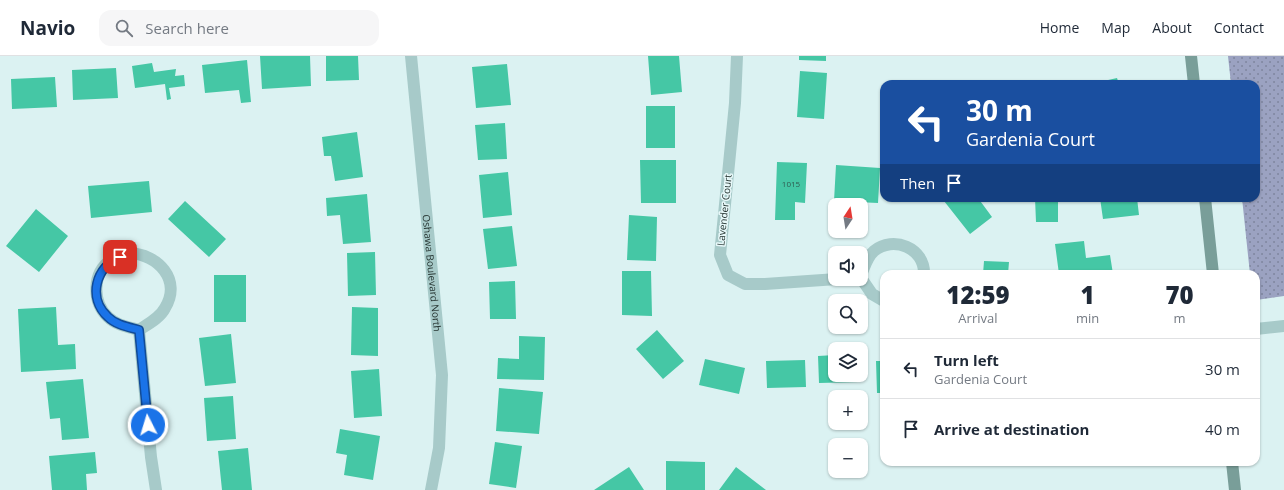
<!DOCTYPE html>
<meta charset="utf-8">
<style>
body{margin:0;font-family:"Open Sans",sans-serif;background:#f6f6f7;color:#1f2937;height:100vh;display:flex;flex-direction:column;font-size:15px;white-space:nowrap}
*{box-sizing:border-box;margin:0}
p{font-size:13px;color:#747a83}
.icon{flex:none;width:22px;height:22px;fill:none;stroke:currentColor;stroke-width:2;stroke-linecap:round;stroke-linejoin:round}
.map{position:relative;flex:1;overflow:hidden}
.side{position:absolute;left:880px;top:214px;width:380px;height:196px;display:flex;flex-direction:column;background:#fff;border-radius:12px;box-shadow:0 1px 3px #0004}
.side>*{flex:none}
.banner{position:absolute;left:880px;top:24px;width:380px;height:122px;border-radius:12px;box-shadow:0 1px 3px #0004;background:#1a4fa0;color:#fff;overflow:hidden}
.needle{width:26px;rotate:12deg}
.buttons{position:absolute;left:828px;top:142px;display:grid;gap:8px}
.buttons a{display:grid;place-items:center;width:40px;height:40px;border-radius:8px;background:#fff;box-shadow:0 1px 3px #0004;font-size:20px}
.pin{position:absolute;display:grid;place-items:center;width:34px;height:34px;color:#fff;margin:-17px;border-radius:8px;box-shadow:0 2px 6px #0006}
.me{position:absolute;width:44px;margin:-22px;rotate:355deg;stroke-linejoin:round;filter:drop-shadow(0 0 3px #0008)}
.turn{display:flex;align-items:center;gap:14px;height:84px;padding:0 20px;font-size:18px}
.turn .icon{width:52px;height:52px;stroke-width:2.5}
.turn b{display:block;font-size:28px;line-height:34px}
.then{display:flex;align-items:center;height:38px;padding:0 20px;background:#0003;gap:8px;font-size:15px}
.eta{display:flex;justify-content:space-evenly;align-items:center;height:68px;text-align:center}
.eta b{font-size:24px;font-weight:800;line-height:28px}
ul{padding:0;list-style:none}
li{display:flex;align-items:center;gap:12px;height:60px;padding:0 20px;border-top:1px solid #e0e1e3}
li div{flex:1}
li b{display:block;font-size:15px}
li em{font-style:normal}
header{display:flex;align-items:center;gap:24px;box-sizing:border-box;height:56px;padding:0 20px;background:#fff;border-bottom:1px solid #e0e1e3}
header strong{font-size:19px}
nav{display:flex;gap:22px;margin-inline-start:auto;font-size:14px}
.search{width:280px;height:36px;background:#f6f6f7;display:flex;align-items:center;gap:10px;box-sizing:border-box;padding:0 14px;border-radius:12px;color:#747a83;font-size:15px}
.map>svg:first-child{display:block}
.park{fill:url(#park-dots)}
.building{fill:#45c7a5}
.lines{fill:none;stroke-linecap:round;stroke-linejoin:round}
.street{stroke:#a7cac9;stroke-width:12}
.secondary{stroke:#799e99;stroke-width:12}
.route-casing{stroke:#114b97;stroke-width:10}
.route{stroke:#1a73e8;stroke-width:7}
.labels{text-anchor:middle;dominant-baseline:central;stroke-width:3;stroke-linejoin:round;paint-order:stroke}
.number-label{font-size:8px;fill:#2f5b50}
.street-label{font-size:10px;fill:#283734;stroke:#e8f9fa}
</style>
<header>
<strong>Navio</strong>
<div class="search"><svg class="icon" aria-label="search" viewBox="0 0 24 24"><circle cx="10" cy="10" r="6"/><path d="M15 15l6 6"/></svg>Search here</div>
<nav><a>Home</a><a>Map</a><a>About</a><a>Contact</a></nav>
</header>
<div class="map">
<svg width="1284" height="434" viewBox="0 0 1284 434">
<defs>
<pattern id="park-dots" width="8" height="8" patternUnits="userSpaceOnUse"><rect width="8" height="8" fill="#9ba2c1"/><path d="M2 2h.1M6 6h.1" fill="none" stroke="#7e859e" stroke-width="1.8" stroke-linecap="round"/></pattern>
</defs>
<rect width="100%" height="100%" fill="#dbf2f2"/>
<!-- park -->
<path class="park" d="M1228 0H1284V240L1256 244V218H1250L1242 142H1256V28H1231Z"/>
<!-- building -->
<path class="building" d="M260 0H310L311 30 262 33Z
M326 0H358L359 24 326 25Z
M648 0H679L682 36 651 39Z
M799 0H826V5L799 4Z
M247 4 251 46 241 47 239 34 205 37 202 9Z
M152 7 154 16 176 13 175 20 184 19 185 30 169 32 171 43 167 44 165 28 135 32 132 10Z
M507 8 511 49 476 52 472 11Z
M116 12 118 42 73 44 72 14Z
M800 15 827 17 824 63 797 61Z
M55 21 57 51 12 53 11 23Z
M1117 22 1119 28H1095V27Z
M646 50H675V92H646Z
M505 67 507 103 478 104 475 69Z
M357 76 363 121 335 125 331 100H324L322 81Z
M640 104H676V147H641Z
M777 106 807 107 805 147 795 146V164H775Z
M836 109 880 112 878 147 834 145Z
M508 116 512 159 483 162 479 119Z
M149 125 152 156 91 162 88 130Z
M367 138 371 186 343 188 340 159 327 160 326 142Z
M948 142H978L992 161 970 178 944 145Z
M1035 142H1058V166H1036Z
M1100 142H1137L1139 159 1103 163Z
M185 145 226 183 209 201 168 163Z
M36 153 68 180 39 216 6 190Z
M629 159 657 161 656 205 627 204Z
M512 170 517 210 488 213 483 173Z
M1084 185 1086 202 1110 199 1113 218H1059L1055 188Z
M375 196 376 239 348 240 347 197Z
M984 205 1009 206 1008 218H983Z
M622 215H651L652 260 622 259Z
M214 219H246V266H214Z
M515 225 516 263H490L489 226Z
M56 251 58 289 75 288 76 313 21 316 18 253Z
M352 251 378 252V300L351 299Z
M657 274 684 305 663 323 636 293Z
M231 278 236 327 205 330 199 282Z
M519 280 545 281 544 324 497 323 498 302 519 303Z
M835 299V319H857L858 326 819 327 818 300Z
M705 303 745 312 739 338 699 329Z
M805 304 806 331 767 332 766 305Z
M876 305H884V337H877Z
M379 313 382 360 354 362 351 315Z
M83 323 89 382 62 384 60 362 50 363 46 326Z
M499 332 543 336 539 378 496 375Z
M233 340 236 383 207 385 204 342Z
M340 373 380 380 373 424 344 419 347 399 336 397Z
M495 386 522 390 516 432 489 428Z
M248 392 252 434H222L218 395Z
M95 396 97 417 86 418 87 434H52L49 400Z
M666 405 705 406V434H666Z
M629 411 644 434H594Z
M736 411 766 434H719Z"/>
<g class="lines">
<!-- street -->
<g class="street">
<path id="s1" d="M411 0 442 319 439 392 431 434"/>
<path d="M737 0 735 47 720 199 728 219 745 228H765L837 223"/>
<path d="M129 197C158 198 182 224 165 252 160 262 148 268 139 274 128 271 116 269 108 261 92 246 92 217 111 204 116 201 123 199 129 197Z"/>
<path d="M861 219C865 210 867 201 874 195 893 179 925 192 924 218"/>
<path d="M861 222 872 238 884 245"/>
<path d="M1256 273 1284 270"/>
<path d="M139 274 151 401 156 434"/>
</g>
<!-- secondary -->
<path class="secondary" d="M1191 0 1194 28
M1205 142 1213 218
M1232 406 1235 434"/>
</g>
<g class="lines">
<defs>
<path id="route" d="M120 201C96 210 87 242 108 261 116 269 128 271 139 274L148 369"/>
</defs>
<!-- route casing -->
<use href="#route" class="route-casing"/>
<!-- route -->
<use href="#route" class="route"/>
</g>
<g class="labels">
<!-- number labels -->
<g class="number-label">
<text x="791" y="127">1015</text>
</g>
<!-- street labels -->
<g class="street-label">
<text transform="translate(724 154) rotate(-84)">Lavender Court</text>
<text stroke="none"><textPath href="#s1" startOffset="218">Oshawa Boulevard North</textPath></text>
</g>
</g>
</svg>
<div class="buttons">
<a><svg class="needle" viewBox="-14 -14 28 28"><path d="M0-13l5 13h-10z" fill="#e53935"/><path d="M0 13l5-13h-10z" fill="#747a83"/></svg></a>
<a><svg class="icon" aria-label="sound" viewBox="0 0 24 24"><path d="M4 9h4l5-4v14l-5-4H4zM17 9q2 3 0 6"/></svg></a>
<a><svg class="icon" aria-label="search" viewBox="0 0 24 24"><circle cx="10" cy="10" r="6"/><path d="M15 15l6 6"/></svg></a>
<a><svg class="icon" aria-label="layers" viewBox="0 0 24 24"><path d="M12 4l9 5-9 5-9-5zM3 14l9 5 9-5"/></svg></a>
<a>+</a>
<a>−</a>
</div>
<div class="pin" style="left:120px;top:201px;background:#d93025"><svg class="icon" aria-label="arrive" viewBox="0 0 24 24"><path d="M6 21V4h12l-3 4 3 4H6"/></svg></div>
<svg class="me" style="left:148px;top:369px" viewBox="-20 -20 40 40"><circle r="17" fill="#1a73e8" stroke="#fff" stroke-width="3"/><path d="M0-11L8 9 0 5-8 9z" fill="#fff"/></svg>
<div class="banner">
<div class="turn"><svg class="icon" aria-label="left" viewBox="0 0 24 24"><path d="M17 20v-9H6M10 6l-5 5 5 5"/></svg><div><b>30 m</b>Gardenia Court</div></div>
<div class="then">Then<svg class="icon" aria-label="arrive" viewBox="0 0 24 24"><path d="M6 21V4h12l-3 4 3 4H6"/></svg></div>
</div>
<section class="side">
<div class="eta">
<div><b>12:59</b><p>Arrival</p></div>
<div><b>1</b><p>min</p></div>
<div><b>70</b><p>m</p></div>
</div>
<ul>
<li><svg class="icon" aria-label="left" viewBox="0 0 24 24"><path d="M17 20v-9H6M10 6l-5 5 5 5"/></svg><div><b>Turn left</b><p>Gardenia Court</p></div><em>30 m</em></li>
<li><svg class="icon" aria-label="arrive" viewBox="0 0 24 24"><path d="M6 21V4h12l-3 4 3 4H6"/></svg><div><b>Arrive at destination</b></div><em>40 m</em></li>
</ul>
</section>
</div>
